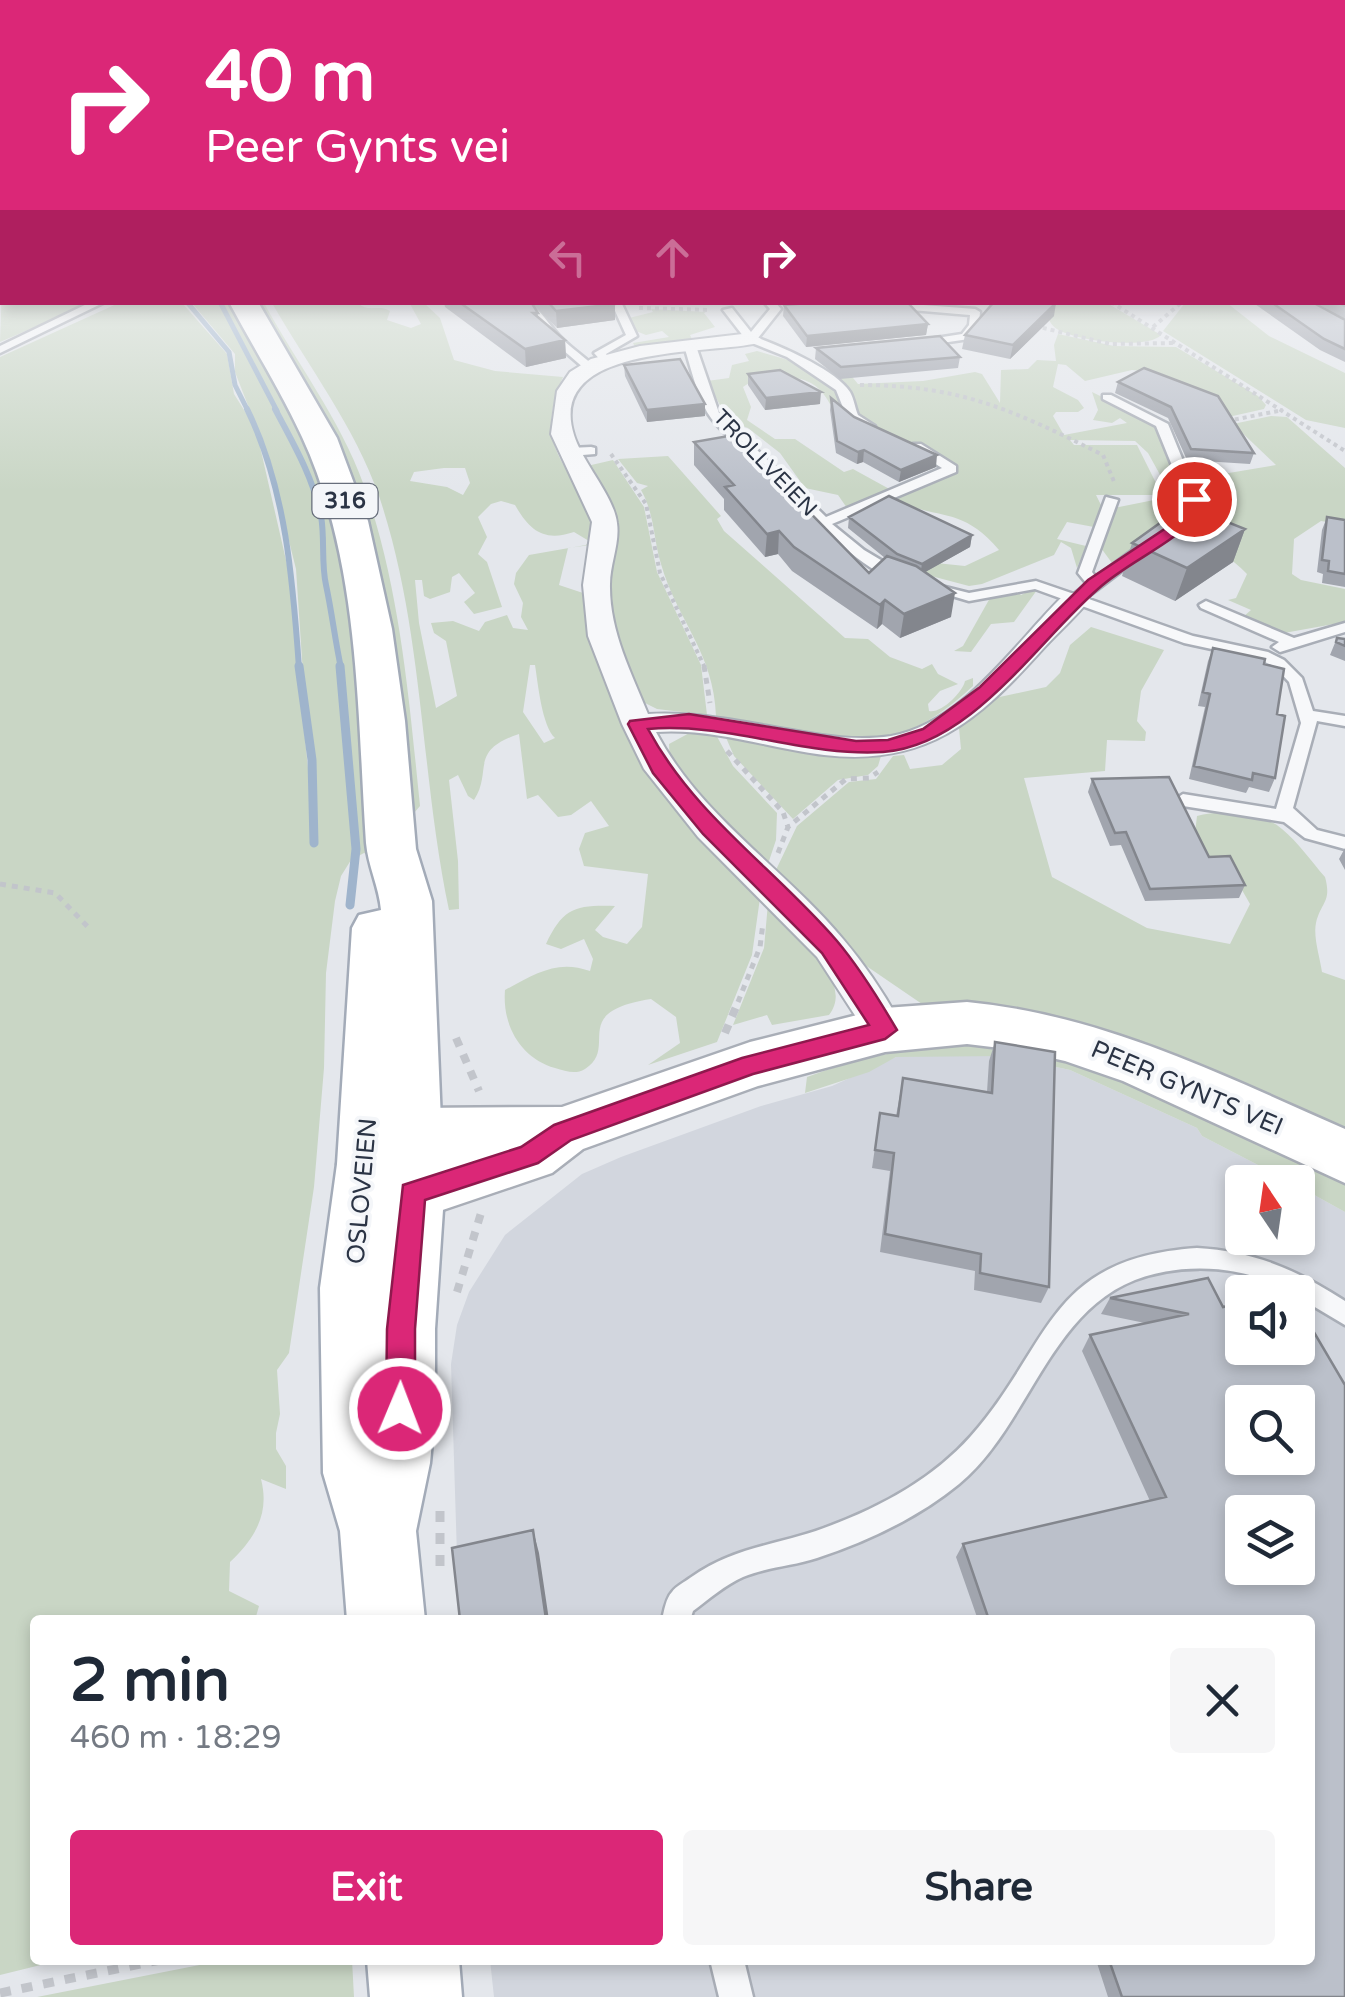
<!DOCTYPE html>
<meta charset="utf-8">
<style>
body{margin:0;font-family:"Varela Round",sans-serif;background:#f6f6f7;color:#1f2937;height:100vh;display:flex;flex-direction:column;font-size:38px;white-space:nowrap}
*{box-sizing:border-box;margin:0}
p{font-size:32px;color:#747a83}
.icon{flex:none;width:55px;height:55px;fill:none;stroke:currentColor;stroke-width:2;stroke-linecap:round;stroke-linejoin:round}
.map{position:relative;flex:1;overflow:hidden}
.panel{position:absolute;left:30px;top:1615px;width:1285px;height:350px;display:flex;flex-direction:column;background:#fff;border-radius:10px;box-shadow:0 5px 15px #0003}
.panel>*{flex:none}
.banner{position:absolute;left:0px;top:0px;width:1345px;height:305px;box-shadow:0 5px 15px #0003;background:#db2777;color:#fff;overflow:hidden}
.needle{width:65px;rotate:347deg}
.buttons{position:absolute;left:1225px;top:1165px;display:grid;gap:20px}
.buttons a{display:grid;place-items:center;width:90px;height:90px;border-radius:10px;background:#fff;box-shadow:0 5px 15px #0003;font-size:50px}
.pin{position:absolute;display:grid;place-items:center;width:85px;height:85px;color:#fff;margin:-42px;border:5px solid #fff;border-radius:50%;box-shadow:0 2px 10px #0007}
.me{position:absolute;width:110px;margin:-55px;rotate:1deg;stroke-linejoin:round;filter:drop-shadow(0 0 8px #0008)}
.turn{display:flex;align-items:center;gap:35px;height:210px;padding:0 40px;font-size:45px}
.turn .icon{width:130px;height:130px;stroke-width:2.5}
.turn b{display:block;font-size:70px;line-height:85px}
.lanes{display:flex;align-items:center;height:95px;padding:0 40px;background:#0003;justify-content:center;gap:50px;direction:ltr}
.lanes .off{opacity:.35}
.round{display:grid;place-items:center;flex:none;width:105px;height:105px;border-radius:10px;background:#f6f6f7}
.head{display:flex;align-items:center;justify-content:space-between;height:170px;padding:0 40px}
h1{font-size:60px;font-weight:800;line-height:75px}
.action{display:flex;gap:20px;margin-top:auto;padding:20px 40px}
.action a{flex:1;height:115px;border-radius:10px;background:#db2777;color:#fff;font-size:40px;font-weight:800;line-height:115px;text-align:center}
.action a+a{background:#f6f6f7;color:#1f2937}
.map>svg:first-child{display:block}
.built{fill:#d2d6de;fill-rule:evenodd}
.green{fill:#c9d6c5;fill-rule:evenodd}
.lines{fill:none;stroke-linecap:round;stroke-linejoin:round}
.stream-far2{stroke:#9fb4cc;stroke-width:5}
.stream-far1{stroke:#9fb4cc;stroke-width:6}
.stream{stroke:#9fb4cc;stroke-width:9}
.lane-casing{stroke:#a9aeb7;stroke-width:5}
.street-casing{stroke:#a9aeb7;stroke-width:4}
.secondary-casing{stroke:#a9aeb7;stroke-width:5}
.primary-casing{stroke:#a3abb8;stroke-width:5}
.path-far3{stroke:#c2c5cb;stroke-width:4;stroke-dasharray:4 4;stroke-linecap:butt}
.path-far2{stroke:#c2c5cb;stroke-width:5;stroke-dasharray:6 6;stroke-linecap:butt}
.path-far1{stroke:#c2c5cb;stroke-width:8;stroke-dasharray:9 9;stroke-linecap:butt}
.path{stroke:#c2c5cb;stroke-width:9;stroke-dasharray:11 11;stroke-linecap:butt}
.lane{fill:#f7f8fa;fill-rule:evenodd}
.street{fill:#f7f8fa;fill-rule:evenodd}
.secondary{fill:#fff;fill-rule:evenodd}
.primary{fill:#fff;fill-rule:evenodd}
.wall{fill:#a1a5ae;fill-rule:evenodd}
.shaded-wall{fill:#83868d}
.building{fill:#bbc0ca;stroke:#83868d;stroke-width:2.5;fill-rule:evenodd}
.route{fill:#db2777;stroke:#8e194d;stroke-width:2.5}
.labels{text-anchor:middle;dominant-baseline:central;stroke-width:8;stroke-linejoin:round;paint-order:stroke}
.far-street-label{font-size:22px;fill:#2b3445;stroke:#f4f6f9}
.shield{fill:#f4f6f9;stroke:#676e7b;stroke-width:2.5}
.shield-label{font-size:22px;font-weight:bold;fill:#2b3445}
.street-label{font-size:25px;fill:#2b3445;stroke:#f4f6f9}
</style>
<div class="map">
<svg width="1345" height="1997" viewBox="0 0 1345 1997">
<rect width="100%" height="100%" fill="#e4e7ec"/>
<!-- built -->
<path class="built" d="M961 1054 1005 1056 1070 1070 1197 1128 1202 1136 1291 1182H1242V1238H1298V1186L1345 1212V1997H494L490 1960H1310V1620H459L451 1364 457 1325 469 1292 505 1235 582 1174 621 1157 761 1106 832 1086 896 1057ZM1242 1292H1298V1348H1242ZM1242 1402H1298V1458H1242ZM1242 1512H1298V1568H1242Z"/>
<!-- green -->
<path class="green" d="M2 285V302L91 303 0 342Z
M121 302 182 303 227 354 234 394 256 429 288 569 310 788 315 757 304 689 296 569 268 457 235 372V354L192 303H231L292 414 331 502 355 639 369 855 364 853 351 860 341 876 335 901 326 973 324 1068 314 1187 289 1353 277 1370 280 1414 276 1433V1449L286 1466V1489L261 1479C270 1514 255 1538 230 1562L229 1591 259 1606 255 1620H35V1960H61L0 1975V357Z
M254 303H264C296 362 340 419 363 483 400 585 409 699 420 806L414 813H409L385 630Z
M272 303H358C368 313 379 304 390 311L387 320 411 328 421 324 410 304 385 303H424L440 318 454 360 495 371 563 377C523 468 599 470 590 545L568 548 559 585 583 593 587 627 604 682 644 765 760 898 752 955 717 1042 648 1065 680 1043 676 1017 651 999C567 1012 620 1047 585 1069 575 1075 566 1071 555 1068 521 1058 502 1026 505 990 535 974 557 959 590 971L593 959 584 939 561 949 546 944C563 908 575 905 615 906L595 930 603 937 627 944 642 927 648 874 584 866 579 849 585 833 609 826 591 801 571 815 558 817 538 795 527 799 519 734C468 751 493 771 474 800L468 796 458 775 449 780 458 861 459 909 449 910C420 773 424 630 379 496 355 427 308 366 272 303ZM444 468H465L470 483 463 495 447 487 410 481 414 472ZM501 501 515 505C530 531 544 542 574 532L589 541 586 545 529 555 516 573 514 584 523 603 521 617 528 630 513 628 507 615 485 622 479 631 453 621 431 623 434 633 446 641 457 696 436 708 419 623 415 580H422L424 596 430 599 450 592 452 577 459 573 475 593 464 602 474 614 502 607 487 562 478 554 487 537 478 517 491 504ZM530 665H535C538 684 542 726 555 738L544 743 523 712Z
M1044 303H1107L1161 335C1148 350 1075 341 1057 329 1049 324 1046 314 1044 303Z
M1185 303H1227L1269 336 1345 373V428L1306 420 1163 331Z
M651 309 706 312 704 313 715 327 690 335 693 341 610 353 635 347 633 343 669 337 662 331 646 335 636 331 629 318 653 312Z
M1058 334 1114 346 1176 347 1258 396 1266 405 1264 409 1197 424 1142 371 1132 370 1085 381 1066 365 1058 364 1053 387 1078 400 1084 408 1078 412H1056L1053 416 1064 435 1127 423 1120 418 1112 423 1093 420 1098 410 1092 392 1153 422 1189 505 1174 523 1112 563 1101 548 1114 508 1169 497V491L1148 453 1135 441 1070 440 1074 445H1137L1162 495H1096L1102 507 1094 527 1067 522 1057 539 1086 546 1077 568 1071 548 1061 542 1054 555 982 584 969 586 916 572 936 563 965 566 999 550C961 505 938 521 892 499L958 472V467L863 421 820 369 849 373 858 384 923 381 975 372 982 374 1000 403 1001 370 1028 369 1037 360 1056 361 1054 345Z
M757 351 792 361 837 390 842 398 841 403 830 404C812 370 783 376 749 383L743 387 751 407 747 420 775 439H795L844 472 853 469 893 491 847 508 838 495 805 488 780 453 748 428 729 422 707 381 729 378 732 365 749 361 745 354Z
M1271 416 1287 417 1345 468V525L1321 521 1294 539 1292 574 1301 580 1345 589V622L1284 633 1243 617 1251 610 1228 600 1236 598 1247 574C1231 557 1212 548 1190 537L1206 518V498L1199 478 1276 465 1233 424Z
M668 456 721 516 717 519 724 531 845 638 868 639 890 657 922 669 932 664 938 674 958 684 940 691 928 704 929 711C941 714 963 692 965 681L973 678V686C879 774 826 732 716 716 714 653 677 620 661 564 653 538 655 515 641 490L648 486 637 483 618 459Z
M613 460 644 507 657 572 701 665 707 715 657 709 641 701 610 627 587 466Z
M1026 588 1037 590 1014 622 991 624 971 652 954 651 963 646 990 598 1015 590 1021 595 1027 592Z
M1091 627 1164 650 1141 691 1137 721 1146 732 1145 741 1107 740 1105 771 1024 778 1052 877 1147 928 1230 944 1250 904 1230 869 1210 866 1195 833 1197 816C1220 809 1264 812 1282 829 1298 842 1311 861 1325 877 1332 902 1321 902 1316 923 1313 937 1320 958 1322 972L1345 980V1144L922 1004 862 963 774 874 797 826 849 782 876 779 893 756 904 755 910 769 942 765 961 749 959 728 995 698 1046 687 1060 673 1070 645Z
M695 730 714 731 733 766 777 813 776 840 767 867 670 761 669 744Z
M724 733 838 755 881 756 878 766 868 775 838 780 793 819 734 756Z
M768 903C790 928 857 980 829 1015L772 1025 767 1015 733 1025 764 948Z
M953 1044 1006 1047 1092 1068 1345 1183V1212L1298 1186V1182H1291L1202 1136 1197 1128 1070 1070 1005 1056 896 1057 869 1072 805 1093 807 1077C856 1059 901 1049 953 1044Z
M225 1960H352L354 1997H37Z"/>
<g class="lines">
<!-- stream-far2 -->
<path class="stream-far2" d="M187 302 229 352 235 385 248 411
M220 302 277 411"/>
<!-- stream-far1 -->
<path class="stream-far1" d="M247 409C286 488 293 582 299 668
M275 409C293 443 313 477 321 516 325 538 321 563 326 585 332 613 335 640 341 668"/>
<!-- stream -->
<path class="stream" d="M299 666 312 760 314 843
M340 666 356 849 350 905"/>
<defs>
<path id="lane" d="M91 302H105L0 353V346Z
M508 302C537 302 539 311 555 331 565 344 581 354 593 365V369H585L548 337 534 315Z
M611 302H621L637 336 606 354 611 362 605 365 594 353 626 335Z
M764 302H775L781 309 758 338C782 347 836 370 850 392 854 399 855 408 858 415L875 426V432H867L848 420 836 390 787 357 747 341 723 310 732 308 751 332 770 309Z
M885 302 975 309 980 312 979 325 969 339 921 346 917 345V341L962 334 969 325 970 315 888 308 883 305Z
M690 343 696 346 719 413 826 517 942 468 913 450V444H921L956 466V472L832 524 864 550 906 575V581C868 584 779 485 750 457 737 443 717 429 707 412 696 392 691 368 684 346Z
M1103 395H1111L1168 424 1199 500 1200 511 1184 529 1172 526 1186 510V500L1156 426 1103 399Z
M591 447 595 448V454L570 456 564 452 570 448Z
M1106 497 1118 500 1092 572 1096 577 1145 541 1157 544 1086 598 1193 636 1268 652 1284 660 1302 678 1313 711 1345 716V726L1317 721 1293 808 1317 830 1345 837V849L1305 838 1284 822 1183 806 1174 800 1183 794 1276 809 1301 723 1289 682 1274 666 1258 659 1184 643 1035 589 969 601 922 587 929 583 969 593 1036 581 1074 594 1087 584 1078 573Z
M1206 601 1294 638 1345 623V632L1280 652 1272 647 1279 642 1201 608 1199 605Z
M1197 1248C1254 1251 1297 1270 1345 1301V1325L1298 1297V1292C1285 1292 1275 1283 1263 1279 1223 1265 1174 1265 1135 1280 1048 1314 1028 1427 959 1484 919 1517 866 1542 817 1558 793 1566 767 1567 743 1577 725 1585 709 1599 693 1611L690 1620H662C664 1611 666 1598 672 1592 676 1586 685 1582 690 1578 735 1546 775 1546 824 1528 877 1509 933 1479 971 1436 1052 1344 1047 1258 1197 1248Z
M710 1960H744L753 1997H719Z"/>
<path id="street" d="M751 333 761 339 758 343C709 355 545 343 574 435 582 462 614 496 617 523 620 543 610 564 610 584 609 630 631 672 648 714 697 711 744 722 792 730 824 736 858 741 891 736 964 723 1016 641 1066 593H1086L1090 599C1076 617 1057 633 1042 650 978 721 926 767 824 755 768 748 713 728 656 732 701 817 783 867 843 939 866 966 888 999 904 1030L899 1040 885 1045 871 1040 817 957 698 837 644 769 622 724 588 636 583 585 592 522 551 434 557 391 570 372 591 359 640 346Z"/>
<path id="secondary" d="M967 1002C1103 1015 1222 1075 1345 1129V1183L1123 1081 1065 1061 1017 1050 967 1044 885 1052 758 1086 583 1149 552 1173 413 1220C383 1209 352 1193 337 1164 352 1135 384 1118 414 1108L562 1107 750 1042 885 1008ZM425 1158H441L417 1163Z"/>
<path id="primary" d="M229 302H258L337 438 368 521 392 629 405 721 416 849 432 901 444 1195 435 1329V1409L430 1463 416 1531 425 1620H347L340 1531 323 1473 320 1288 337 1164 352 928 359 915 381 910C379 887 368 866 366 843 357 709 360 562 302 437 281 391 253 347 229 302Z
M367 1960H459L462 1997H370Z"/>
</defs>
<!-- lane casing -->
<use href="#lane" class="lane-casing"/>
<!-- street casing -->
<use href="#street" class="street-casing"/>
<!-- secondary casing -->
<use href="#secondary" class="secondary-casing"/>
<!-- primary casing -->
<use href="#primary" class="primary-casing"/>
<!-- path-far3 -->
<path class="path-far3" d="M1111 302 1345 451
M639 308 711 310
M1035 326 1110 344 1176 343
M1153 327 1182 302
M860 385C961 385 1015 411 1103 455L1115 484
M1227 421 1283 410
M611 454 646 504 660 573 705 668"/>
<!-- path-far2 -->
<path class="path-far2" d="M704 666 710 703
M727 751 783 812 788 827
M778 853 788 827 846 779 869 778 878 772
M0 884 55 893 89 928
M738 1002 760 947 763 923"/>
<!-- path-far1 -->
<path class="path-far1" d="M725 1033 739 1000
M456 1038 479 1091
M457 1292 481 1213"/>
<!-- path -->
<path class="path" d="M440 1511V1574
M0 1993 160 1960"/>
<!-- lane -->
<use href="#lane" class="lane"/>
<!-- street -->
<use href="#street" class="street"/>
<!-- secondary -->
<use href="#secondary" class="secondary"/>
<!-- primary -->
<use href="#primary" class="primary"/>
</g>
<!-- wall -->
<path class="wall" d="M1345 282V320L1315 302H1342Z
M444 302H531L538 313V317L565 340 566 358 526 367 445 307Z
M531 302H614L615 320 557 328Z
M1252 302H1312L1345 320V362L1320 350Z
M784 305 928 324 926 335 806 347 783 316Z
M1054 316 1010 359 962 349 965 335Z
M816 348 960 357 958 368 840 379 815 359Z
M624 365 705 404V416L647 422 625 376Z
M1144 368 1254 453 1250 464 1187 460 1168 418 1115 393 1118 382Z
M748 374 820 404 765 410 748 385Z
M831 398 854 417 936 467 899 482 863 462 857 464 836 453 830 410Z
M694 442 869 573 885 558 848 528 849 517 972 535 970 547 925 572 951 617 900 638 882 624 877 629 792 571 778 554 765 557 724 510V499L694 465Z
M1327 517 1345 520V587L1322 583 1323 574 1317 572 1322 530Z
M1245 529 1233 562 1175 601 1122 576 1132 543Z
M1337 638 1345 639V661L1330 655Z
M1213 648 1264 664 1277 714 1275 778 1269 792 1249 787 1246 793 1189 779 1205 707 1198 706 1208 661Z
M1092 779 1209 857 1245 885 1239 898 1145 901 1121 845 1110 846 1088 792Z
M1345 848V870L1339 859Z
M995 1042 1049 1287 1041 1303 974 1290 975 1271 880 1252 890 1171 872 1168 880 1113 896 1116 903 1078 987 1092 989 1061Z
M1208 1278 1223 1307 1242 1303V1348H1298V1305L1345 1385V1997H1108L1096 1960H1310V1620H978L956 1557 963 1544 1150 1501 1082 1351 1090 1335 1145 1323 1101 1314 1110 1298ZM1242 1402H1298V1458H1242ZM1242 1512H1298V1568H1242Z"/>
<!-- shaded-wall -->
<path class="shaded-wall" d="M1056 303 1054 316 1010 359 1013 345Z
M615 304V320L557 328 556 311Z
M928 324 926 335 806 347 807 336Z
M565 340 566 358 526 367 525 349Z
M821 392 820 404 765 410 766 398Z
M705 404V416L647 422V410Z
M864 450 863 462 857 464 858 452Z
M937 455 936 467 899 482 901 470Z
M1245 529 1233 562 1175 601 1187 568Z
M779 531 778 554 765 557 767 534Z
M972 535 970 547 920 575 922 564Z
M955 593 951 617 900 638 904 614Z
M885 600 882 624 877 629 880 605Z
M533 1530 539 1553 549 1620H541Z"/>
<!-- building -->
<path class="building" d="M1343 280 1345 282V306L1338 302H1342Z
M459 302H531L538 313H533L565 340 525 349Z
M548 302H614L615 304 556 311Z
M822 302 908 303 928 324 807 336 784 305Z
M994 302H1056V303L1013 345 965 335Z
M1271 302H1312L1345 320V349L1324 339Z
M940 336 960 357 841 367 816 348Z
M680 359 705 404 647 410 624 365Z
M1144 368 1218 396 1254 453 1191 449 1171 407 1118 382Z
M780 370 821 392 766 398 748 374Z
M831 398 854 417 937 455 901 470 864 450 858 452 837 441Z
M734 435 869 573 887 556 916 566 955 593 904 614 885 600 880 605 794 547 779 531 767 534 725 487 734 485 694 442Z
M889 496 972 535 922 564 897 554 849 517Z
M1185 505 1245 529 1187 568 1132 543Z
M1327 517 1345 520V574L1328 571 1329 561 1322 560Z
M1337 638 1345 639V646L1336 642Z
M1213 648 1265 659 1264 664 1284 669 1277 714 1285 716 1275 778 1253 773 1252 780 1194 766 1210 694 1203 692Z
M1169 777 1209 857 1230 856 1245 885 1150 889 1126 832 1115 833 1092 779Z
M995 1042 1055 1052 1049 1287 980 1273 981 1254 885 1234 894 1153 875 1150 880 1113 898 1116 903 1078 992 1093Z
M1208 1278 1223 1307 1242 1303V1348H1298V1305L1345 1385V1997H1122L1109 1960H1310V1620H989L963 1544 1166 1497 1090 1335 1189 1314 1110 1298ZM1242 1402H1298V1458H1242ZM1242 1512H1298V1568H1242Z
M533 1530 546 1619 460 1620 452 1548Z"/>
<!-- sky -->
<linearGradient id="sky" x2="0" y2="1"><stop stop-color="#8bb4dd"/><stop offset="0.43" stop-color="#f3f4f6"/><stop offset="1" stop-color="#f3f4f6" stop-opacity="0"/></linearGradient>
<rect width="1345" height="491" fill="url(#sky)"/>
<!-- route -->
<path class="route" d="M1194 494 1201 499V511C1174 545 1130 560 1098 589 1036 643 971 746 883 752 804 757 728 722 648 729 695 816 774 868 837 941 859 967 880 1001 897 1030L885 1039 753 1074 571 1140 538 1163 425 1200 415 1329V1409L411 1419 400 1423 390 1419 386 1409 387 1329 403 1185 521 1147 554 1125 742 1058 869 1025 822 953 703 834 653 773 628 724 630 721 689 714 856 741 888 740 923 729 980 687 1088 580 1175 522 1186 510 1188 496Z"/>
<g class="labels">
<!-- far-street labels -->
<g class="far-street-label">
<text transform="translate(765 463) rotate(46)">TROLLVEIEN</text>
</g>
<!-- shield labels -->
<rect class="shield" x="312.5" y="484" width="65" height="34" rx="8"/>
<g class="shield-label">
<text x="345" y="501">316</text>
</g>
<!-- street labels -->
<g class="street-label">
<text transform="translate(1187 1088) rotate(23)">PEER GYNTS VEI</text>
<text transform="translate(362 1191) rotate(-85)">OSLOVEIEN</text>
</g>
</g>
</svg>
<div class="buttons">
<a><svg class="needle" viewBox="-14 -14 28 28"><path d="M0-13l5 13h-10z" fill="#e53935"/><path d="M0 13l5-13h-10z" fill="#747a83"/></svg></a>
<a><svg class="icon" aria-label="sound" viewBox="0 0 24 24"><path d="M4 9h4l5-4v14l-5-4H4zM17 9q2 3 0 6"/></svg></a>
<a><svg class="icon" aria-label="search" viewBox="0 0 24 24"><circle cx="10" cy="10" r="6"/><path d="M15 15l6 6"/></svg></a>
<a><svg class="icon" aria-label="layers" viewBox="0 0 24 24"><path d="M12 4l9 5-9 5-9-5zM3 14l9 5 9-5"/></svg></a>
</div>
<div class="pin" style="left:1194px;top:499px;background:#d93025"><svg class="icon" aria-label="arrive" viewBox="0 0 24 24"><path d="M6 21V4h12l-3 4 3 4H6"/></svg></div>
<svg class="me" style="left:400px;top:1409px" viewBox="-20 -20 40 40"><circle r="17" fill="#db2777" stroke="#fff" stroke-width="3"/><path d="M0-11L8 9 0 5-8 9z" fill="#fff"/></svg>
<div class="banner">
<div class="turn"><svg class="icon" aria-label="right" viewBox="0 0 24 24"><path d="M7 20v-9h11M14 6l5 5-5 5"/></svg><div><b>40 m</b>Peer Gynts vei</div></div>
<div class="lanes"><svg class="icon off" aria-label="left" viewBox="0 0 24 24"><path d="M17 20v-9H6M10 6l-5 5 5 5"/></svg><svg class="icon off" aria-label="ahead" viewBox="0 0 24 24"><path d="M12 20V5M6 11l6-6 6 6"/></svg><svg class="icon" aria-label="right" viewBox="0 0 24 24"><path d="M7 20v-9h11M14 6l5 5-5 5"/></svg></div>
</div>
<section class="panel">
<div class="head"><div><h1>2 min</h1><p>460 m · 18:29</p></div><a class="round"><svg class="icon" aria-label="close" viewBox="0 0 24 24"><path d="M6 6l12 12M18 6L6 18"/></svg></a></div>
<div class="action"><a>Exit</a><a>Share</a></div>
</section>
</div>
